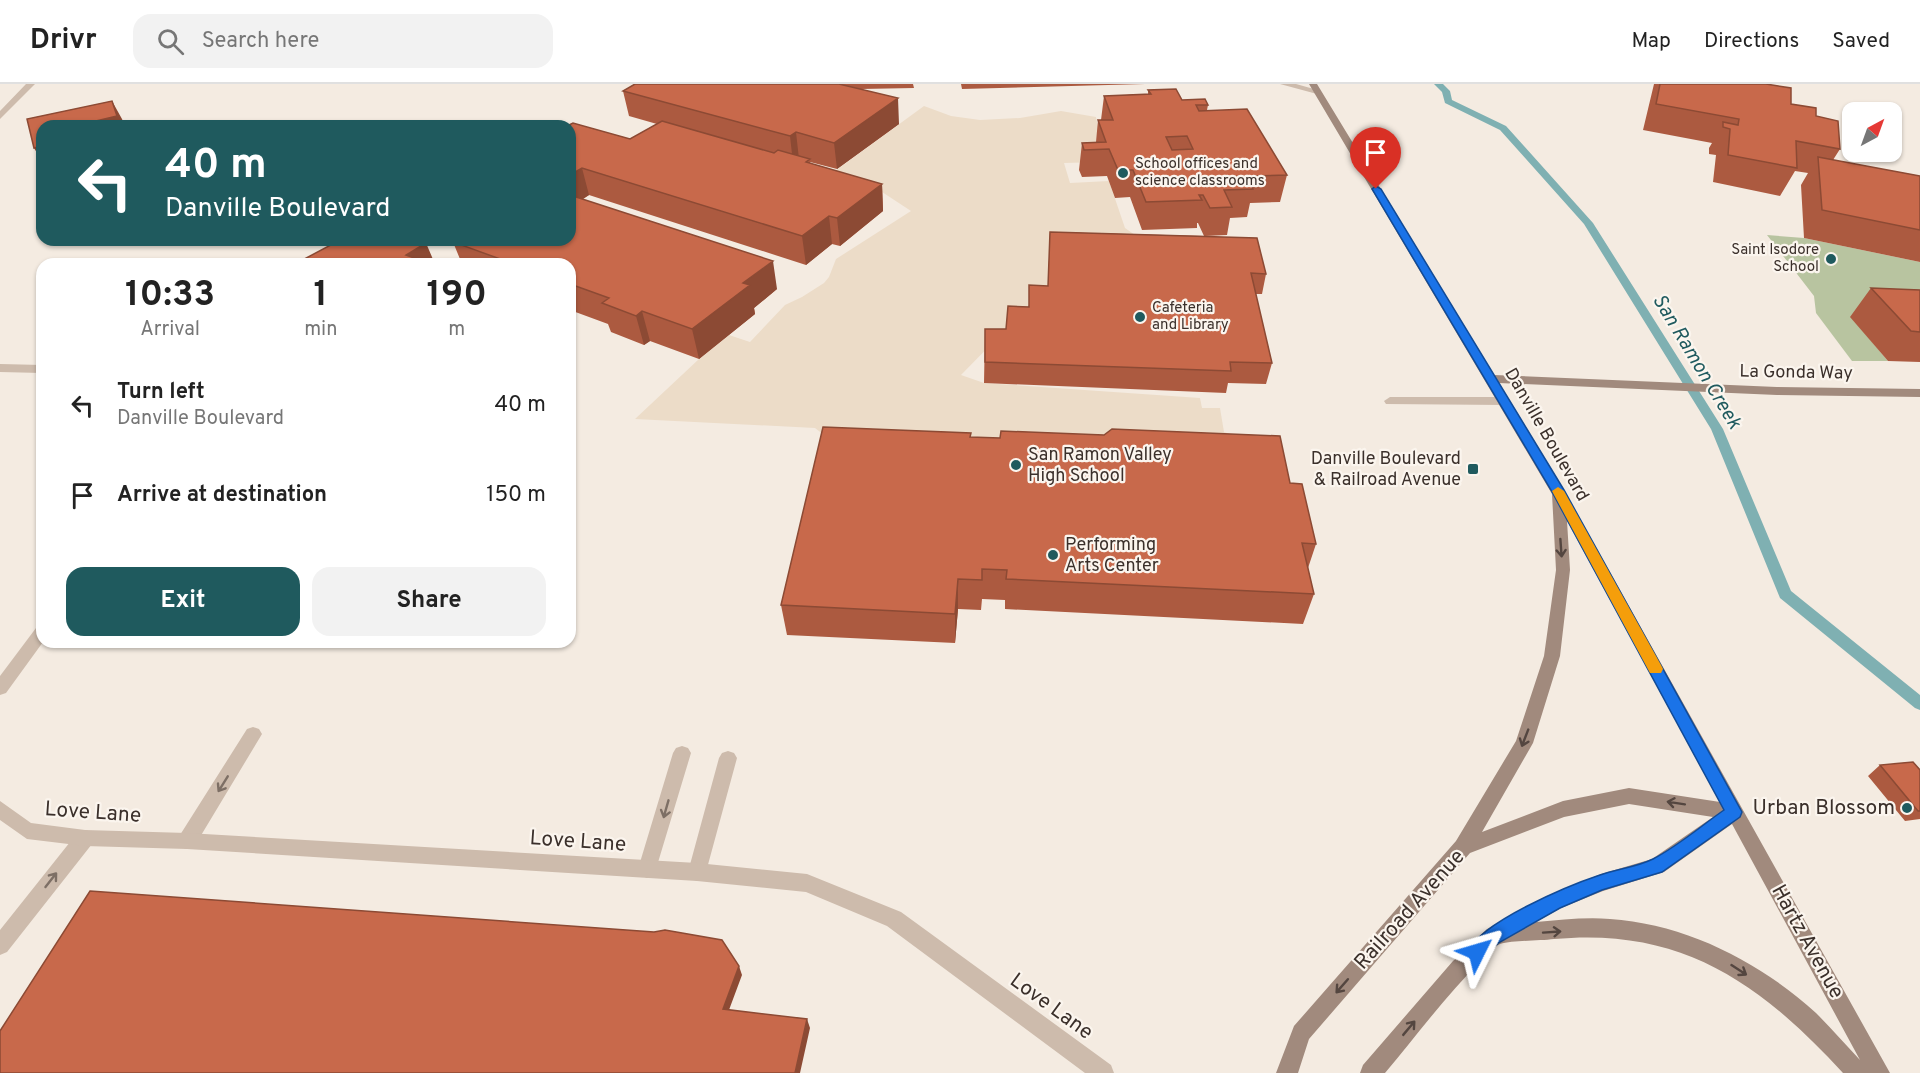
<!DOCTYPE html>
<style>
body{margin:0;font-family:Overpass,sans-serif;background:#f2f2f2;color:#222;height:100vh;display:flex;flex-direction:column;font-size:22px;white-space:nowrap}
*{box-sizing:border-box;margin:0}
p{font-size:20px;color:#767676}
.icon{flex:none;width:33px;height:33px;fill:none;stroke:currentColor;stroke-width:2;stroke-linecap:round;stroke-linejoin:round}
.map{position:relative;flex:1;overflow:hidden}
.drawer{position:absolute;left:36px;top:174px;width:540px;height:390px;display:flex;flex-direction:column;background:#fff;border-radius:18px;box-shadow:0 2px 4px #0004}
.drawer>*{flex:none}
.top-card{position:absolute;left:36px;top:36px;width:540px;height:126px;border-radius:18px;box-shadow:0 2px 4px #0004;background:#1f5a5e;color:#fff;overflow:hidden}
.needle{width:39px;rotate:41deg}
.controls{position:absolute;left:1842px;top:18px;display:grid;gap:12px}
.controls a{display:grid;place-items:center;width:60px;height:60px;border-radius:12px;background:#fff;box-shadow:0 2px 4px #0004;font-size:30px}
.pin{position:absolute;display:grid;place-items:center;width:51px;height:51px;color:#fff;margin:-62px -26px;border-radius:50% 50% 50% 0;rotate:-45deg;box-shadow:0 0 6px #0007}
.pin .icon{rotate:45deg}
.me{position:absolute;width:66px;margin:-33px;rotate:50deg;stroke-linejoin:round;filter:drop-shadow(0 0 4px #0008)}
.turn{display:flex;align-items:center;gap:21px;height:126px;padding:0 30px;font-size:27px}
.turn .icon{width:78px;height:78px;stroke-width:2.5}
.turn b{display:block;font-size:42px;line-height:51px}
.eta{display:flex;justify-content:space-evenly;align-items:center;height:102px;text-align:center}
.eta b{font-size:36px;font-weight:700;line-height:42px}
.primary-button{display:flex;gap:12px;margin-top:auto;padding:12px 30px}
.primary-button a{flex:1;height:69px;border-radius:18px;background:#1f5a5e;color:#fff;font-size:24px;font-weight:700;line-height:69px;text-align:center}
.primary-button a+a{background:#f2f2f2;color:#222}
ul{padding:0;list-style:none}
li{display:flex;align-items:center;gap:18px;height:90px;padding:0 30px}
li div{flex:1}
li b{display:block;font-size:22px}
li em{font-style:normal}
header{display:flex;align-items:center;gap:36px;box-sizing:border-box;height:84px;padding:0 30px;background:#fff;border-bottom:2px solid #e0e0e0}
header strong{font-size:28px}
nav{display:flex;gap:33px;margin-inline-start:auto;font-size:21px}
.search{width:420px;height:54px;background:#f2f2f2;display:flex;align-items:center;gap:15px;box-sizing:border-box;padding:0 21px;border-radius:18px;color:#767676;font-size:22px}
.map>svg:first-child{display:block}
.green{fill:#b8c4a0}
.plaza{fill:#ecdcc8}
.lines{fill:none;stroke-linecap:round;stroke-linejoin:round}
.stream{fill:#7fb0b2;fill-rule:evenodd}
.lane{fill:#cdbbac;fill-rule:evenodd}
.street{fill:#cdbbac;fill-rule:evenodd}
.secondary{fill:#a18a7d;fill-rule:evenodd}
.wall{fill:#ac5a40}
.shaded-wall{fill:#8c4a34}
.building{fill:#c8694b;stroke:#8c4a34;stroke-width:1.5;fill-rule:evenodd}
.oneway{stroke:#544640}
.oneway2{stroke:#7d6f65}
.route{fill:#1a73e8;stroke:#114b97;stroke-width:1.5}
.slow{fill:#f59e0b}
.poi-dot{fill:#1f5a5e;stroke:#fbf5ee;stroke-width:2}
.labels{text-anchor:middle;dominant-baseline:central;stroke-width:4.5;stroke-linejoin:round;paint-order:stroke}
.far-poi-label{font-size:15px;fill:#3b302b;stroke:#fbf5ee;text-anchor:start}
.street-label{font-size:18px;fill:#3b302b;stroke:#fbf5ee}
.poi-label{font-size:18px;fill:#3b302b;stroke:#fbf5ee;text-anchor:start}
.water-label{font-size:20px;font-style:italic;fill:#1f5a5e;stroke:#fbf5ee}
.near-poi-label{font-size:21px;fill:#3b302b;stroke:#fbf5ee;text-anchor:end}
.near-street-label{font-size:21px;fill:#3b302b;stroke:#fbf5ee}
</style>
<header>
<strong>Drivr</strong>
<div class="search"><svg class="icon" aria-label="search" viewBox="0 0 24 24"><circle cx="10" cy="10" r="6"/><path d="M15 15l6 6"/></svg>Search here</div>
<nav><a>Map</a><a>Directions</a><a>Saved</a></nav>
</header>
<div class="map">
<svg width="1920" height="989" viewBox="0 0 1920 989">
<rect width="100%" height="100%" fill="#f4ebe1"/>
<!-- green -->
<path class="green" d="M1767 151 1804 154 1920 178V236L1851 233 1888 277H1852L1816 229 1814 212Z"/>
<!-- plaza -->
<path class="plaza" d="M924 22 951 32 980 36 1020 34 1061 27 1096 33 1102 63 1101 78 1064 79 1070 99 1109 97 1125 144 1135 151 1049 168 1048 202 961 291 984 299 1200 314 1202 324H1220L1224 348 1230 350 1236 374 838 362 815 344 635 335 699 275 729 251 750 258 785 221 802 213 824 199 829 193 836 175 911 127 876 104 835 87Z"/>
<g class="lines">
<!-- stream -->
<path class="stream" d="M1434 0H1443L1450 7 1452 16 1506 42 1593 139 1723 345 1791 507 1920 611V626L1915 624 1780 514 1711 345 1584 140 1500 46 1445 19 1442 8Z"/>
<!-- lane -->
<path class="lane" d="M1280 0H1296L1321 7 1317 10Z
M1390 313H1504L1510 317 1504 321 1386 320 1384 317Z
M253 643 259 645 262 650 259 655 194 763 187 765 180 763 178 757 180 751 247 645Z
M682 662 688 664 691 669 656 785 654 791 647 794 640 791 638 785 673 669 676 664Z
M728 667 734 669 737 674 706 788 704 794 697 797 690 794 688 788 719 674 722 669Z
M85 746 92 748 94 754 92 760 7 868 0 871V846L78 748Z"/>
<!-- street -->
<path class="street" d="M26 0H35L0 35V27Z
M0 280 42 281V289L0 288Z
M42 542 43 558 6 609 0 611V592L36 544Z
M0 717 31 739 85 746 187 749 697 779 807 790 901 828 1111 981 1114 989H1085L887 842 806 808 697 797 187 765 85 762 27 755 0 736Z"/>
<!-- secondary -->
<path class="secondary" d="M1309 0H1317L1494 291 1777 303 1920 305V313L1777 311 1499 299 1564 406 1890 989H1843C1760 899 1682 843 1554 855 1540 857 1513 856 1500 860 1495 862 1488 871 1483 875 1447 910 1417 951 1385 989H1360L1363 981 1453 877 1487 845 1547 812 1601 790 1652 775 1713 733 1629 720 1564 733 1470 769 1309 955 1298 989H1276L1294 942 1456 757 1516 657 1544 572 1556 486 1552 410ZM1567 437 1720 718 1629 704 1563 717 1482 748 1533 659 1560 572 1570 486ZM1732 740 1860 976C1845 960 1831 944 1816 929 1760 878 1686 840 1610 835 1585 833 1561 836 1536 838L1561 824 1603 807 1664 788Z"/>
</g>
<!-- wall -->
<path class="wall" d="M635 0H913L914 4 861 5 899 40 837 85 810 78 811 80 882 100 883 127 840 162 832 160 806 181 589 111 583 115 777 205 754 224 755 230 699 275 650 257 644 261 611 248 608 240 570 226V180H462L453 158 570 156V42L630 55 657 40 629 32 623 7Z
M961 0H1145L962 5Z
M1654 0H1766L1791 20 1816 32 1840 65 1833 76 1920 92V178L1804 154 1801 101 1808 89 1795 87 1780 112 1713 98 1716 71 1709 70V64L1712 59 1643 46Z
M1148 6 1182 16 1208 21 1207 26 1287 91 1280 118 1250 119 1247 133 1230 134 1227 151 1205 152 1266 190 1262 210H1255L1272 279 1266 300 1228 299 1226 309 984 299 985 245H1006L1048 202 1050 148 1204 152 1198 139H1197V144L1142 146 1130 113 1115 114 1107 92 1082 93 1079 86 1082 59 1096 58 1098 36H1101L1104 12 1148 10Z
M1871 204 1920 206V278L1888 277 1850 233Z
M971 349V353L1290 399 1316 460 1308 484 1314 510 1303 540 1005 525V516L982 515 981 526 958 525 955 559 787 551 781 521Z
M1880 681 1920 686V735L1905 737 1868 692Z"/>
<!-- shaded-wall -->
<path class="shaded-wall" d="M898 14 899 40 837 85 834 59Z
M112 17 122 35 125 42H75Z
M796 48 799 75 793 79 790 52Z
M42 62V77L34 64Z
M582 84 589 111 570 123V91Z
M882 100 883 127 840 162 837 134Z
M829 132 832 160 806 181 802 152Z
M426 159 435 180H410L406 171Z
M773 177 777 205 754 224 755 230 699 275 692 245 743 199Z
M642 227 650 257 644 261 636 232Z
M958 495V525L955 559V530Z
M739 882 742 891 726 934 723 925Z
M807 935 810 944 800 989H795Z"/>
<!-- building -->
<path class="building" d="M635 0H839L898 14 834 59 796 48 790 52 623 7Z
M1660 0H1766L1791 4V20L1816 24V32L1838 37 1840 65 1796 57 1797 84 1728 71 1730 45 1723 43V38L1738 41 1739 35 1656 20Z
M1176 5 1182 16 1205 15 1208 21H1196L1199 27 1247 25 1287 91 1215 93 1217 97 1249 96 1253 105 1224 106 1232 123 1210 124 1203 111H1199L1202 116 1146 118 1133 86H1118L1109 65 1084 66 1082 59 1106 58 1098 36H1113L1104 12 1151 10 1148 6ZM1187 52 1193 65 1172 66 1166 53Z
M112 17 117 32 75 42H42V62L34 64 27 35Z
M662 37 774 69 778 66 810 75 806 78 882 100 837 134 829 132 802 152 582 84 570 91V42H567L573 39 630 55Z
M1818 73 1920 92V146L1822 126Z
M570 111 773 177 743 199 750 201 692 245 642 227 636 232 602 219 609 214 570 200V180H514L453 158 457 156H570Z
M1050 148 1257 154 1266 190 1251 189 1272 279 1230 278 1231 287 985 278V245H1006L1008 222 1029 223V201L1048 202Z
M340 156H419L426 159 406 171 431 180H295Z
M1871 204 1920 206V248L1911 247Z
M823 343 971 349 970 353 1000 354 1001 347 1104 351 1112 345 1280 352 1290 399 1302 400 1316 460 1302 459 1314 510 1006 495 1007 486 982 485V496L958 495 955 530 781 521Z
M1913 678 1920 686V727H1918L1880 681Z
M90 807 654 848 665 846 722 856 739 882 723 925 807 935 795 989H0V947Z"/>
<!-- one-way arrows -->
<defs><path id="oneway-shaft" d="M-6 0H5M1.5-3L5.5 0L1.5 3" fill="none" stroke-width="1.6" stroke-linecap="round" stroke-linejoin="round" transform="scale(1.5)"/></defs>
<g class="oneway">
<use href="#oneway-shaft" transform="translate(1561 464) rotate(86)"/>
<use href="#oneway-shaft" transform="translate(1525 654) rotate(111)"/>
<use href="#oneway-shaft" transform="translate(1676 719) rotate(-171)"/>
<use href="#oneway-shaft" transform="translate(1552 848) rotate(-4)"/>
<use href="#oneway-shaft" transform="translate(1739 886) rotate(33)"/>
<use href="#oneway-shaft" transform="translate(1342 902) rotate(131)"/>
<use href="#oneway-shaft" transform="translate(1409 944) rotate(-50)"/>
</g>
<g class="oneway2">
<use href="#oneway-shaft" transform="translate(223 700) rotate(122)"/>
<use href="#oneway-shaft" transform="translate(666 725) rotate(106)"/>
<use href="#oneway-shaft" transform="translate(51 796) rotate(-52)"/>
</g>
<!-- route -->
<path class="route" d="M1376 102 1381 105 1564 406 1742 728 1740 733 1662 788 1602 806 1560 824 1500 858 1477 876 1471 874 1468 868C1480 838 1570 801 1600 791 1617 785 1637 783 1653 775 1678 762 1701 742 1724 726L1551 406 1372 105Z"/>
<!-- slow -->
<path class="slow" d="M1558 403 1564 407 1661 581 1663 585 1661 589H1650L1552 407Z"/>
<!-- markers -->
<g class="poi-dot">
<circle cx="1123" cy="89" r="6"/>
<circle cx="1831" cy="175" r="6"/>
<circle cx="1140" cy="233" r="6"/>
<circle cx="1016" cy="381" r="6"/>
<rect x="1467" y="379" width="12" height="12" rx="3"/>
<circle cx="1053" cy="471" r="6"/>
<circle cx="1907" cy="724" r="6"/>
</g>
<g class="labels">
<!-- far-poi labels -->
<g class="far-poi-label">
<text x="1135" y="80">School offices and<tspan x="1135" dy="17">science classrooms</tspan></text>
<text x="1819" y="166" text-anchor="end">Saint Isodore<tspan x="1819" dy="17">School</tspan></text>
<text x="1152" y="224">Cafeteria<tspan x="1152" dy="17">and Library</tspan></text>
</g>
<!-- street labels -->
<g class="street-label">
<text transform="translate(1796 289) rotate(1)">La Gonda Way</text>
<text transform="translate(1546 351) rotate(60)">Danville Boulevard</text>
</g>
<!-- poi labels -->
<g class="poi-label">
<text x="1028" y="371">San Ramon Valley<tspan x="1028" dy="21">High School</tspan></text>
<text x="1461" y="375" text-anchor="end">Danville Boulevard<tspan x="1461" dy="21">&amp; Railroad Avenue</tspan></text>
<text x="1065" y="461">Performing<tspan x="1065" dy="21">Arts Center</tspan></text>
</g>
<!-- water labels -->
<g class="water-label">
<text transform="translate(1696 278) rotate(59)">San Ramon Creek</text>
</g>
<!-- near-poi labels -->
<g class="near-poi-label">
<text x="1895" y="724">Urban Blossom</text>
</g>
<!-- near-street labels -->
<g class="near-street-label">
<text transform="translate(93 729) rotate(4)">Love Lane</text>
<text transform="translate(578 758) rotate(4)">Love Lane</text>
<text transform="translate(1410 826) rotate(-48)">Railroad Avenue</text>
<text transform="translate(1807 858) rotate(61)">Hartz Avenue</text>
<text transform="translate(1051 923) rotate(36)">Love Lane</text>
</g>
</g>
</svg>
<div class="controls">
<a><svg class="needle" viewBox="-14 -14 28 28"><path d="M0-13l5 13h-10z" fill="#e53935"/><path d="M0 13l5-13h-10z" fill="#767676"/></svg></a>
</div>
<div class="pin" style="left:1376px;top:105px;background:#d93025"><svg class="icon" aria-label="arrive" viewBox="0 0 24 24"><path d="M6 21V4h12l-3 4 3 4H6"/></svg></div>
<svg class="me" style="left:1477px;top:868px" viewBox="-20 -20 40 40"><path d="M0-17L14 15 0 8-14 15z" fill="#1a73e8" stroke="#fff" stroke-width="4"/></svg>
<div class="top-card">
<div class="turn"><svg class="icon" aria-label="left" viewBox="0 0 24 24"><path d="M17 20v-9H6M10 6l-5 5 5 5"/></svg><div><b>40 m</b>Danville Boulevard</div></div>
</div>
<section class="drawer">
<div class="eta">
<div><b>10:33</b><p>Arrival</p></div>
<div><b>1</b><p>min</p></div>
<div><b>190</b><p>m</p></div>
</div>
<ul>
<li><svg class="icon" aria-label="left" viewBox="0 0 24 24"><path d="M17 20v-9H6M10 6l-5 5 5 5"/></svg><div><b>Turn left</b><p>Danville Boulevard</p></div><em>40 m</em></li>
<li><svg class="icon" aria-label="arrive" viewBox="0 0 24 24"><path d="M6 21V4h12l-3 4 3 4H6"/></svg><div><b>Arrive at destination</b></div><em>150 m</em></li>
</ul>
<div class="primary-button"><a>Exit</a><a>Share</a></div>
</section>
</div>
